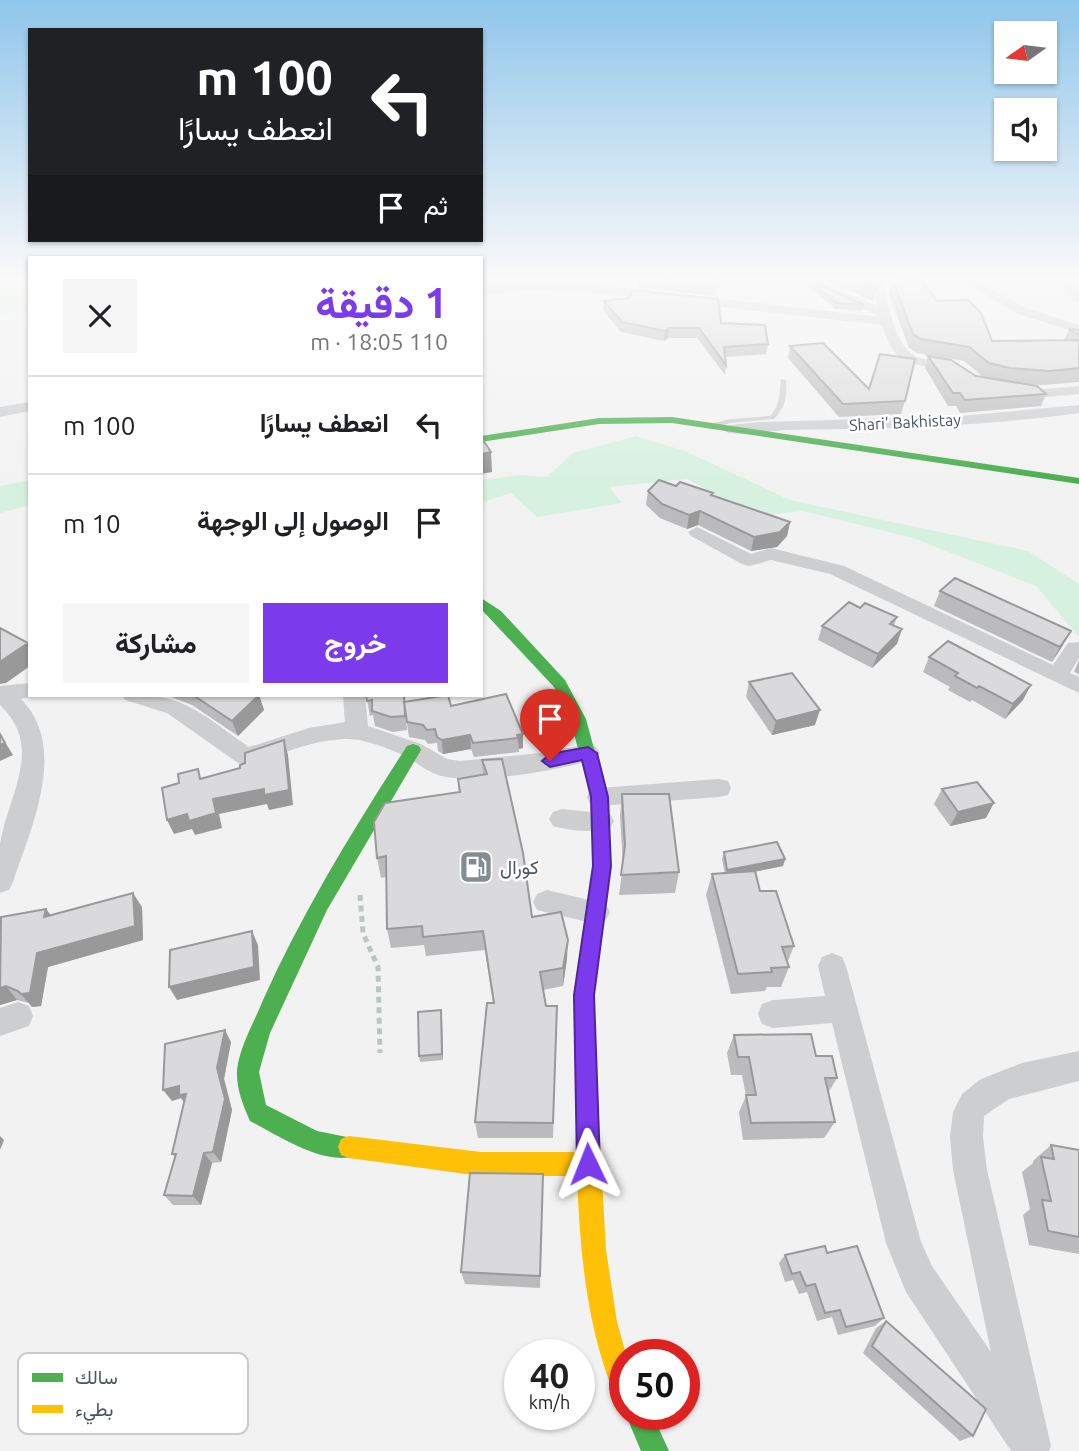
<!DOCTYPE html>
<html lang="ar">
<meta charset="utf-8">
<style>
body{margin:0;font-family:Ubuntu,Vazirmatn,sans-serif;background:#f6f6f6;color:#202124;direction:rtl;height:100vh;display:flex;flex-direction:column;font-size:26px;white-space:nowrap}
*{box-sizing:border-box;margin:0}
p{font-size:23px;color:#757577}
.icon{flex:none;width:38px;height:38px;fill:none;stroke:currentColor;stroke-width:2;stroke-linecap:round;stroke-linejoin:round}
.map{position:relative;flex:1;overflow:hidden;direction:ltr}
.sheet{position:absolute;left:28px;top:256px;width:455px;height:441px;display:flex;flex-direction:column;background:#fff;border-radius:0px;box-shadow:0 2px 5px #0004;direction:rtl}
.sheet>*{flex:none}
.hud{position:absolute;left:28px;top:28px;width:455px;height:214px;border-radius:0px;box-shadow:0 2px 5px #0004;direction:rtl;background:#202124;color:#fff;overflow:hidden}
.needle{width:46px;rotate:256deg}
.fabs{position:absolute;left:994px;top:21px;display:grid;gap:14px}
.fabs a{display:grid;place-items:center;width:63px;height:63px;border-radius:0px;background:#fff;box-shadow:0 2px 5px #0004;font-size:35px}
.speed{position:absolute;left:504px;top:1339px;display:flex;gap:14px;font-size:35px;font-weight:700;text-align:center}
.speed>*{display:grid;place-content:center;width:91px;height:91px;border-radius:50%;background:#fff;box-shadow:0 2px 5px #0004;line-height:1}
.speed small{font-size:18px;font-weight:400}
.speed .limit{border:10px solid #d22;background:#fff;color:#111}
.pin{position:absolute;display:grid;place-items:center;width:60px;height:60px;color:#fff;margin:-72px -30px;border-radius:50% 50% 50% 0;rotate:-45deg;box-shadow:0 0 7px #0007}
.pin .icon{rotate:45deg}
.me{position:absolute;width:77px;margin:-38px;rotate:358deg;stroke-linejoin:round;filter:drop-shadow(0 0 5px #0008)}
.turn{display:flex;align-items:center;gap:24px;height:147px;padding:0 35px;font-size:32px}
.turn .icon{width:91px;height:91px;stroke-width:2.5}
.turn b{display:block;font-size:49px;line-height:60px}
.then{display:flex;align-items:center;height:66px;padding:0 35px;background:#0003;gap:14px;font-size:26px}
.round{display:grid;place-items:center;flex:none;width:74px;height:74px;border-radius:0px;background:#f6f6f6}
.head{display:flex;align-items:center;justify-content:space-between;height:119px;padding:0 35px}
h1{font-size:42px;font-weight:700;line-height:52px;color:#7c3aed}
.button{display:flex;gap:14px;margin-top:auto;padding:14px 35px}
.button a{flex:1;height:80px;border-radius:0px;background:#7c3aed;color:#fff;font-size:28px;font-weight:700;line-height:80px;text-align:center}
.button a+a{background:#f6f6f6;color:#202124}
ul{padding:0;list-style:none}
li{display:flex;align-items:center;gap:21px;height:98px;padding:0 35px;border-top:2px solid #e0e0e0}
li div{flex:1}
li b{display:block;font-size:26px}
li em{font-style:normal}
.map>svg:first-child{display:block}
.green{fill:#d7f1e0}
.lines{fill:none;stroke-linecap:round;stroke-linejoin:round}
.path{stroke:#bac6c2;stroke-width:5;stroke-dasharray:6 4.5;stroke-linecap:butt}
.lane{fill:#ccced0;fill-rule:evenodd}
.street{fill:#ccced0;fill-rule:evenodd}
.fast{fill:#4caf50;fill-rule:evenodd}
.slow{fill:#ffc107;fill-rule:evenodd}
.wall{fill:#bbbbbd}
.shaded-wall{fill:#99999a}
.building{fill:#dadadc;stroke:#99999a;stroke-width:2}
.route{fill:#7c3aed;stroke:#51269a;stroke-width:2}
.labels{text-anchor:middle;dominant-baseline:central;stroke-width:5;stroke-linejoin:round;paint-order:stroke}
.far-street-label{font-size:16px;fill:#48555f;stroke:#fff}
.poi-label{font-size:19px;fill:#48555f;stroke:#fff;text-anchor:start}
.key{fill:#fff;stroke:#c8cccf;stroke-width:2}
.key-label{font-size:19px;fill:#48555f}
</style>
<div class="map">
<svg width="1079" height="1451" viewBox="0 0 1079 1451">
<rect width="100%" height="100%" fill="#f3f2f2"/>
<!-- green -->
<path class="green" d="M0 277H30V309L0 315Z
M636 436 685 451 790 500 1028 551 1079 584V637L1036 586 913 538 803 511 769 515 732 504 687 479 609 487 622 503 537 517 511 493 486 501 481 499V480L521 475 547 477 573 453Z
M30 480V505L0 513V486Z"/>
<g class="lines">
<!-- path -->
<path class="path" d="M360 895 363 933 378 967 380 1053"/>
<!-- lane -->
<path class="lane" d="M781 379 786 380C787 396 786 407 774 419L731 423 714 427V423L731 419 770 416C781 404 779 393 781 379Z"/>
<!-- street -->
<path class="street" d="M796 277H812L877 306 869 277H881C890 302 893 355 925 359 937 361 952 359 962 367L955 371C915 362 896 372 882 325L598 293 530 290 481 295V287L530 282 598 285 880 317Z
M955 277H970L1026 308 1079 325V333L1018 314Z
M1055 277H1067L1079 290V302L1075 301Z
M1079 386V394L1036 398 1011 394 1009 391 1016 387 1036 390Z
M30 402V411L0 417V407Z
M1079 405V413C981 427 884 428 785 430 772 431 731 438 723 430L731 425 759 422 961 416Z
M697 527 751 554 771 548 844 566 1053 665 1068 643 1079 642V658L1070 673 1079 677V693L830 574 771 560 749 566 742 564 691 536 688 532Z
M30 683V695H39L21 699C69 748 31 827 13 882L9 890 0 893C0 877 0 859 0 844 8 794 45 748 0 705V686Z
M122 695C184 692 201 714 249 747L309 728 345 722 343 695H365L368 726 421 744 447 759 460 761 550 752 588 744 596 747 600 753 596 759C561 770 472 786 438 775 426 771 416 762 405 756 388 748 363 738 344 739 310 740 278 756 246 766L238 763 167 713 125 700Z
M719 779 728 781 731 788 728 795 719 797 599 806 590 804 587 797 590 790 599 788Z
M562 809 610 814 614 821 610 828C594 833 569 831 553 826L549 819 553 812Z
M547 890 606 904 610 912 606 920 596 924 537 910 533 902 537 894Z
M832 953 842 957 846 966 921 1242 932 1266 991 1352 953 1170 950 1137 953 1112 962 1094 981 1079 1022 1063 1079 1051V1081L1009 1099 984 1116 983 1137 987 1170 1051 1446 1049 1451H1011L906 1292 886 1243 832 1023 773 1028 762 1024 758 1014 762 1004 773 1000 825 996 818 966 822 957Z
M18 1002 29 1006 33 1016 29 1026 0 1036V1008Z"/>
<!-- fast -->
<path class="fast" d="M672 417 1079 478V484L672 423 599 424 481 442V436L599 418Z
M481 598 501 611 565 680 586 719 607 797 611 866 594 995 598 1108 595 1116 587 1119 579 1116 576 1108 574 995 593 866 591 797 570 719 554 687 481 609Z
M413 744 419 746 421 750 327 910 270 1033 259 1072 266 1105 317 1131 357 1139 360 1147 357 1155C326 1168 277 1135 250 1121 243 1105 236 1088 237 1070 240 1045 254 1023 263 1000 303 911 354 828 407 746Z
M625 1413 652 1414 669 1451H641Z"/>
<!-- slow -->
<path class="slow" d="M587 1097 595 1100 598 1108 606 1250 617 1322 626 1354 625 1399 615 1396C586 1325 580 1252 577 1176H481L349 1158 341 1155 338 1147 341 1139 349 1136 481 1152H577L576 1108 579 1100Z"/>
</g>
<!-- wall -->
<path class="wall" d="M638 277H723L719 288H716L715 296 637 287Z
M823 277H872L876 290 873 301 823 279Z
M809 280 864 305 862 311 836 309 808 286Z
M893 280 937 301 992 341 1064 340 1069 329 1079 330V382L1044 385 1024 384 1046 394 1041 406 960 413 956 406H948L925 368 928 356 976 376 984 378 964 361 917 353 909 348 889 294Z
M604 301 721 323 768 344 766 354 725 357 726 365 725 375 697 338H668L664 341 621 332 603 310Z
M790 346 869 389 905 401 901 414 839 417 788 358Z
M676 486 713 493V496L790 522 787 536 777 547 751 551 698 525 687 529 660 518 646 505 648 491Z
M940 591 1063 645 1052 662 934 606Z
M860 608 897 617 894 625 897 644 872 668 818 640 822 626Z
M929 657 1023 700 1005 719 972 700 970 702 948 690 950 687 923 672Z
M1079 660V674L1074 672Z
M749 682 815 725 772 735 746 697Z
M166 695H259L264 710 238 736 192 705Z
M366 695H405V702L451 706 523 734V748L519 749V752L474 757 471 749 443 754 438 751 437 743 428 744 425 740 409 737 406 718 407 730 393 732 375 726 373 715 370 716Z
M502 759 532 917 567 959 563 986 543 990 546 1006H557L553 1138H478L475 1122 493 1003 485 950 426 956 424 945 391 948 387 929 386 877 381 878 377 858 459 792 458 779 483 775 482 760Z
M942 789 986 818 950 826 934 804Z
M622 794 679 872 675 893 619 895 623 865 620 816Z
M724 852 785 859 783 866 755 872 760 891 794 946 787 963 789 967 781 987H767L765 991 731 994 706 895 712 874H725L722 859Z
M142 907 143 940 48 967 41 1006 32 1007 29 1003 17 1000 0 1005V920L46 909 51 915Z
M441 1010 443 1060 420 1062 419 1056Z
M734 1035 816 1056 837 1078 828 1093 835 1122 824 1138 743 1140 739 1112 746 1096 742 1075H731L727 1053Z
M231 1042 224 1079 232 1110 221 1162 212 1163 201 1205H173L164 1195 175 1157 172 1154 184 1102 181 1098 172 1101Z
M1051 1145 1079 1150V1254L1029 1245 1023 1215 1030 1209 1022 1172 1033 1163V1161Z
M543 1174 540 1288 465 1284 461 1272Z
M827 1253 884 1318 875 1326 838 1335 832 1317 817 1321 807 1292 799 1294 793 1280 785 1282 779 1263 785 1255Z
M886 1321 973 1436 960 1441 863 1353 876 1328Z"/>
<!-- shaded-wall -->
<path class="shaded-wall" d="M723 277 719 288H716L715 278Z
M669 328 668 338 664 341 665 331Z
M491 452 492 472 481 474V454Z
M700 511 698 525 687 529 689 515Z
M790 522 787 536 777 547 751 551 754 537Z
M902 629 897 644 872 668 878 654Z
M1071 631 1063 645 1052 662 1060 647Z
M28 643 30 645V666L6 683 0 684V662Z
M1031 685 1023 700 1005 719 1013 704Z
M259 695 264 710 238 736 232 721Z
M820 710 815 725 772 735 776 721Z
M0 734 13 755 0 761Z
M523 734V748L519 749 517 735Z
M470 735 471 749 443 754 442 740Z
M284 740 288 755 293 805 269 810 267 804 219 814 222 828 195 835 192 829 174 834 167 820 213 799Z
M994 803 986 818 950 826 958 812Z
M785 859 783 866 726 877 727 870Z
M133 893 142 907 143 940 48 967 41 1006 32 1007 21 994 37 953Z
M46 909 56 923 44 917Z
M252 931 258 945 260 980 177 1000 169 987Z
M568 940 567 959 563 986V968Z
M6 986 17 1000 0 1005V988Z
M441 1010 442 1016 443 1060 442 1054Z
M225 1030 231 1042 224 1079 232 1110 221 1162 213 1152 217 1068Z
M179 1086 185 1094 187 1106 181 1098 172 1101 163 1090Z
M0 1136 4 1140 0 1150Z
M204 1153 212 1163 201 1205 193 1196Z"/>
<!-- building -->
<path class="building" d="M649 277H720L715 278 716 285Z
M847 277H872L876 290Z
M809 280 864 305 837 303Z
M893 280H921L937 301 968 300 981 313 992 341 1079 340V368L1050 371 1010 368 989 363 969 347 921 339 913 334Z
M632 290 718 299 721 323 765 325 768 344 724 347 726 365 699 328H669L665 331 622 322 604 301 629 298Z
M1069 329 1079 330V335Z
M823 343 869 389 880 354 915 359 905 401 843 404 790 346Z
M928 356 951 360 976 376 1037 386 1046 394 965 400 960 393H953Z
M481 437 491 452 481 454Z
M659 480 676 486 680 482 713 493 711 495 790 522 780 532 754 537 700 511 689 515 662 504 648 491Z
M955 578 1071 631 1060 647 940 591Z
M849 602 860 608 865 603 897 617 890 624 902 629 878 654 822 626Z
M0 628 28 643 0 662Z
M948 641 1031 685 1013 704 979 686 977 688 955 676 958 673 929 657Z
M792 673 820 710 776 721 749 682Z
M506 694 523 734 517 735 518 738 473 743 470 735 442 740 437 737 435 729 427 730 423 725 407 722 404 702 448 695 451 706Z
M193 695H259L232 721Z
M366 695H404L405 716 391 717 372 711V700L367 701Z
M0 734 5 743 0 745Z
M284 740 289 790 264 795V789L213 799 216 813 189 821 187 814 167 820 162 788 179 783 178 774 198 769 200 779 240 768V765L245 763V753Z
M502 759 523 853 532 917 561 912 568 940 563 968 540 972 546 1006H557L553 1123 475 1122 487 1003H494L483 931 423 937 422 926 387 929 386 856 377 858 374 822 385 803 460 792 458 779 487 774 482 760Z
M977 782 994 803 958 812 942 789Z
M622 794H669L679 872 621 875 625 845Z
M777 842 785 859 727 870 724 852Z
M755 871 760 891H776L794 946 782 947 789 967 771 968 772 972 738 974 712 874Z
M133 893 135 926 37 953 30 993 21 994 18 991 6 986 0 988 1 917 46 909 44 917Z
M252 931 254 967 169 987 170 950Z
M441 1010 442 1054 419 1056 418 1012Z
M225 1030 217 1068 225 1099 213 1152 204 1153 193 1196 164 1195 176 1154H172L186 1094 179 1095V1086L163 1090 165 1044Z
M811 1034 816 1056H832L837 1078H825L835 1122 751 1123 746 1095H756L749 1057H738L734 1035Z
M1051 1145 1079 1150V1237L1048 1231 1042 1200 1051 1201 1041 1157 1054 1159Z
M470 1173 543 1174 540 1276 461 1272Z
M825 1246 827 1253 857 1246 884 1318 846 1327 840 1310 825 1313 815 1284 806 1286 800 1272 792 1274 785 1255Z
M886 1321 986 1409 973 1436 872 1346Z"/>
<!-- sky -->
<linearGradient id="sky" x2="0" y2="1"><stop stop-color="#8fc6eb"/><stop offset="0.58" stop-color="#faf9f9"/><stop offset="1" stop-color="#faf9f9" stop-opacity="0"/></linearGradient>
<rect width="1079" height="480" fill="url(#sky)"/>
<!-- route -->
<path class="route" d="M588 747 597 753 608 797 611 866 594 995 600 1164 597 1172 588 1176 580 1172 577 1164 574 995 593 866 591 797 582 760 550 767 542 761 550 754Z"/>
<!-- icons -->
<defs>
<symbol id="fuel-square" viewBox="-11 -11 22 22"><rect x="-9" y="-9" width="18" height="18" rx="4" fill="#848c92" stroke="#fff"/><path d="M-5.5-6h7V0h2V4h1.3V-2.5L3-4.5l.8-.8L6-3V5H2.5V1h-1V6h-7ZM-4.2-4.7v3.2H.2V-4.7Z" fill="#fff"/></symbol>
</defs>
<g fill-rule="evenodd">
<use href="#fuel-square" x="457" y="848" width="38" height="38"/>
</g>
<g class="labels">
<!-- far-street labels -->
<g class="far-street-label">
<text transform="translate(905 422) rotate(-3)">Shari' Bakhistay</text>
</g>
<!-- poi labels -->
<g class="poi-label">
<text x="500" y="867">كورال</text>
</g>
</g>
<!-- legend -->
<rect x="18" y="1353" width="230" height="81" rx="10" class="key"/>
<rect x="32" y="1373" width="31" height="9" fill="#4caf50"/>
<rect x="32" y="1405" width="31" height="8" fill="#ffc107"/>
<g class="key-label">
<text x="75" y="1384">سالك</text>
<text x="75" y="1416">بطيء</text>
</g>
</svg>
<div class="fabs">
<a><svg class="needle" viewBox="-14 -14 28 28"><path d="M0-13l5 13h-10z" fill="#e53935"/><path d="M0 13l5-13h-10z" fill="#757577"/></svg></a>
<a><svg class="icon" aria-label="sound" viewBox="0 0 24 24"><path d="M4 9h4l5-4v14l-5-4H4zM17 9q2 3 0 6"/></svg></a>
</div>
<div class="speed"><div>40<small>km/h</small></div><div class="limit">50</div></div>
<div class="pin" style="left:550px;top:761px;background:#d93025"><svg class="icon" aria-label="arrive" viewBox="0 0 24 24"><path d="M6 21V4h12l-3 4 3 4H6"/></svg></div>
<svg class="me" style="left:588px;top:1164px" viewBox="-20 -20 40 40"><path d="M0-17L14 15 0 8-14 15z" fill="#7c3aed" stroke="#fff" stroke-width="4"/></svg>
<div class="hud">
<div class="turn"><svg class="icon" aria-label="left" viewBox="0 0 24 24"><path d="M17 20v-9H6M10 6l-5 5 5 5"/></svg><div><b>100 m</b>انعطف يسارًا</div></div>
<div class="then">ثم<svg class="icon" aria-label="arrive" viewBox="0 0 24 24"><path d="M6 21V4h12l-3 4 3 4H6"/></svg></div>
</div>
<section class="sheet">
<div class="head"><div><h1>1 دقيقة</h1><p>110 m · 18:05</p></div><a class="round"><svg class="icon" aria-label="close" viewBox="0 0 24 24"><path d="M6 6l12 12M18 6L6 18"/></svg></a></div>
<ul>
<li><svg class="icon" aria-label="left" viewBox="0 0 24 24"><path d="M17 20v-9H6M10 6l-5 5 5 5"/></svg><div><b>انعطف يسارًا</b></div><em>100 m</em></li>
<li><svg class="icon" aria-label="arrive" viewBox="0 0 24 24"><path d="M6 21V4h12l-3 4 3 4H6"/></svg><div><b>الوصول إلى الوجهة</b></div><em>10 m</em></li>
</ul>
<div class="button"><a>خروج</a><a>مشاركة</a></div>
</section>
</div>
